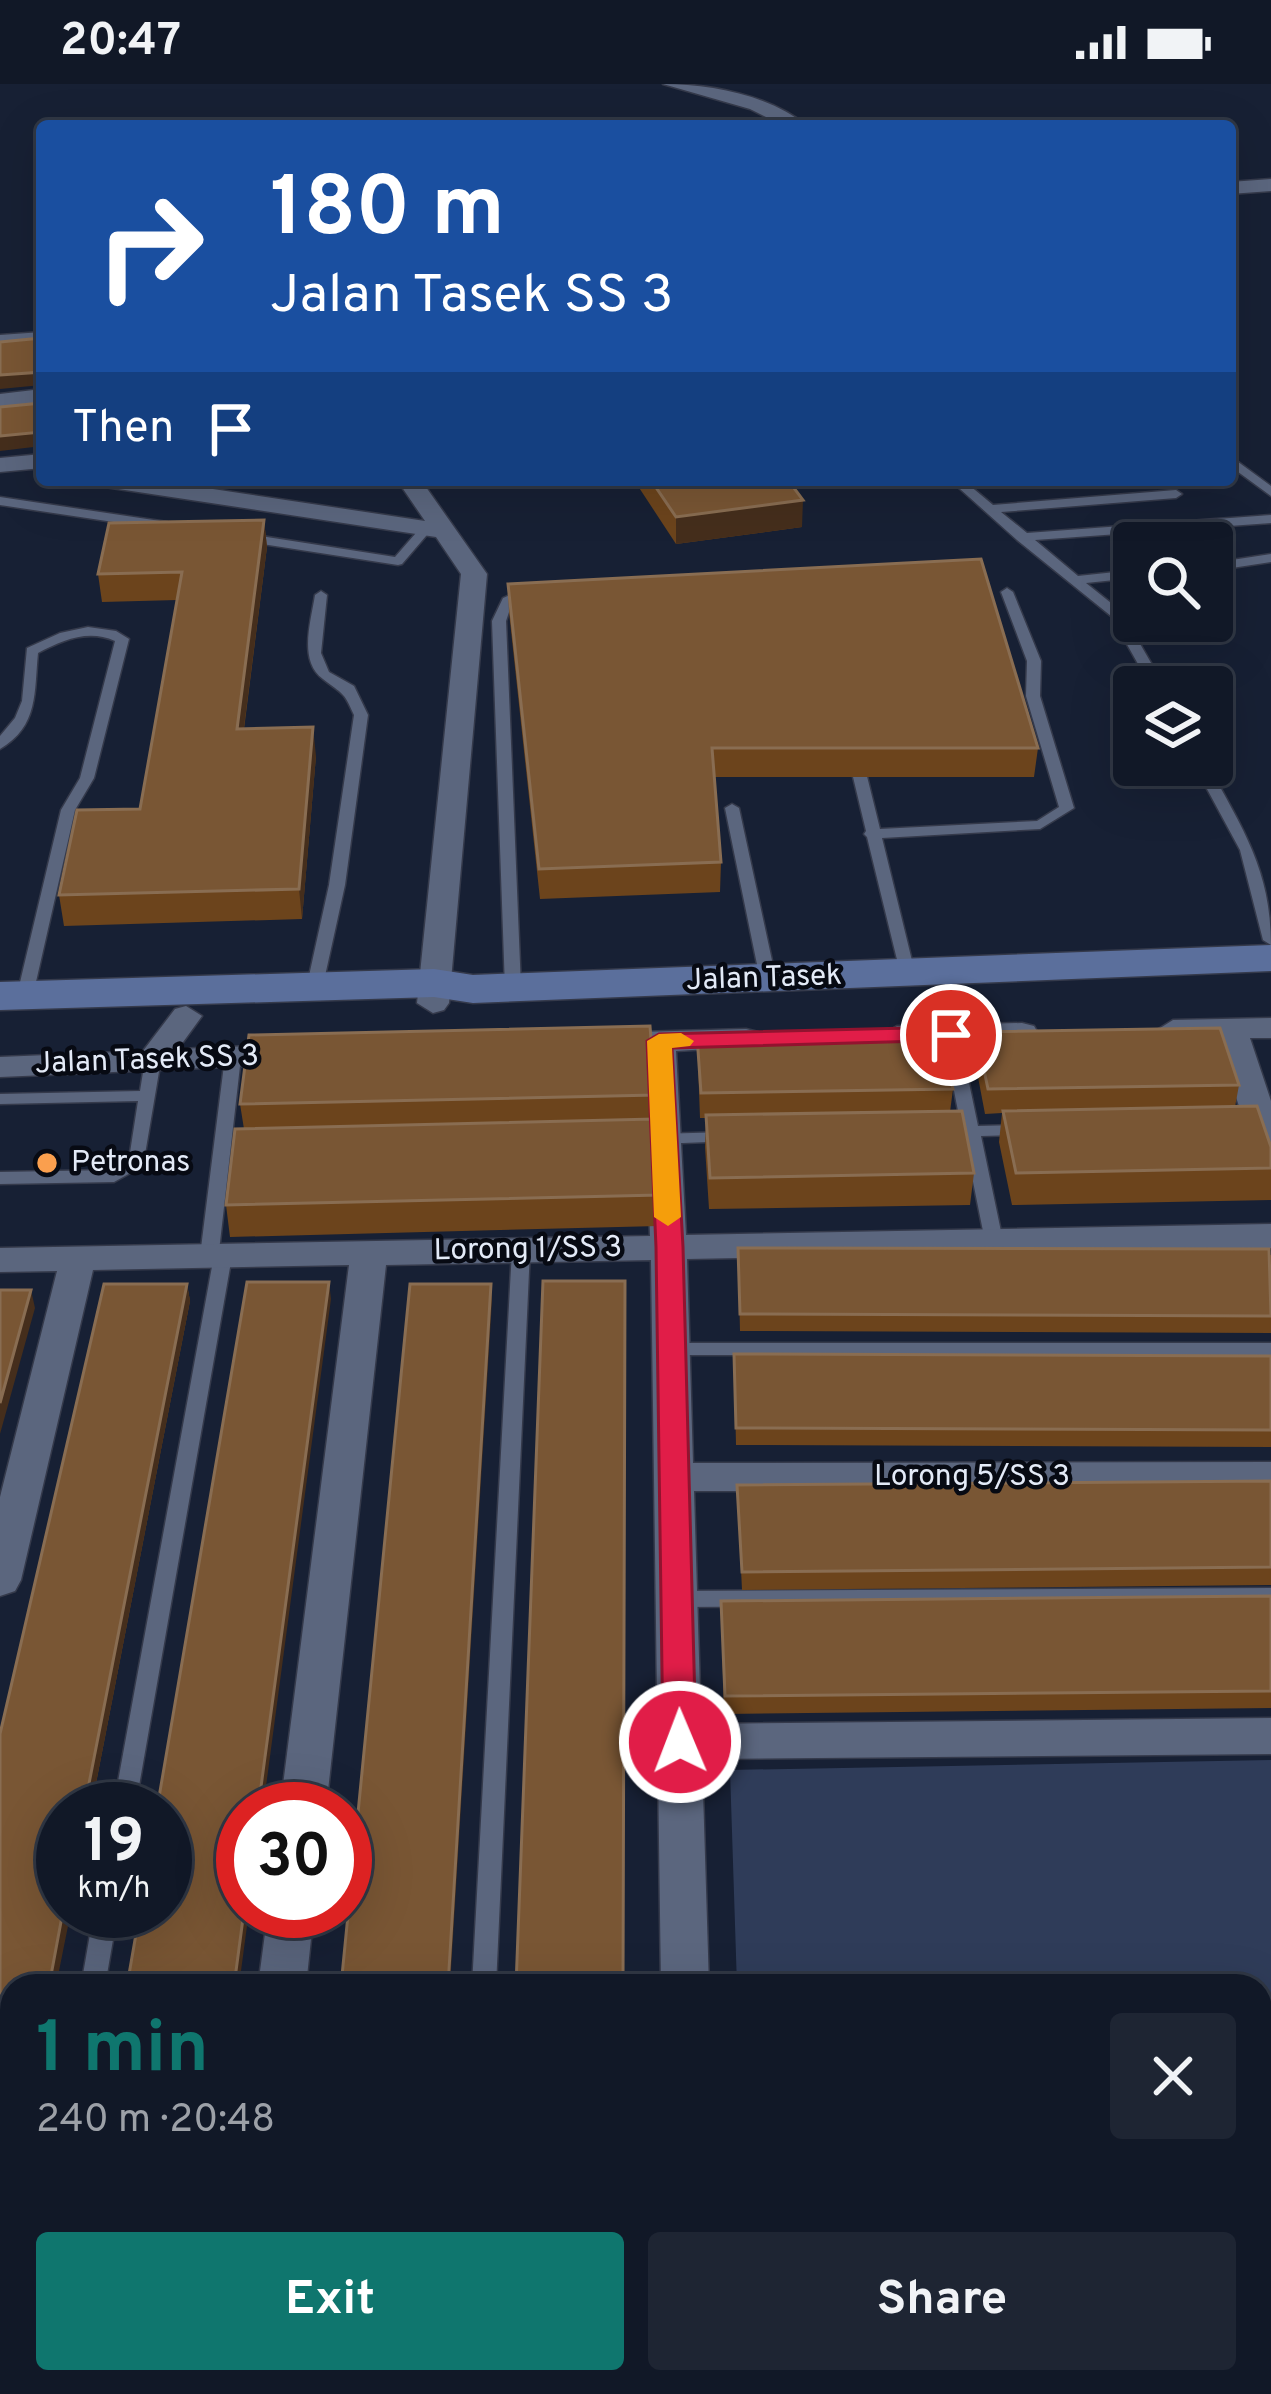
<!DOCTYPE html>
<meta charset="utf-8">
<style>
body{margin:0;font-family:Overpass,sans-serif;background:#1e2533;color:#f1f3f6;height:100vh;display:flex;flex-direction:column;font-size:45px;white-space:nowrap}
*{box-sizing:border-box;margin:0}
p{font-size:39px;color:#9ca0a7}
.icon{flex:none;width:66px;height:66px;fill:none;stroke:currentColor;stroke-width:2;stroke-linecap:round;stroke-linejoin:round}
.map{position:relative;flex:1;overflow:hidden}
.sheet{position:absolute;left:0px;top:1890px;width:1272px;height:420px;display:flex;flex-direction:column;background:#111827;border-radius:36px 36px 0 0;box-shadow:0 12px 48px #0002,0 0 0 3px #303744}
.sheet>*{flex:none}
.banner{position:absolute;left:36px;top:36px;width:1200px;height:366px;border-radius:12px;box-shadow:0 12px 48px #0002,0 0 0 3px #303744;background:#1a4fa0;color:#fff;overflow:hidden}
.buttons{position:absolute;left:1113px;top:438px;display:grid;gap:24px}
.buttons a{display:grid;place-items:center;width:120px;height:120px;border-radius:12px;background:#111827;box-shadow:0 12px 48px #0002,0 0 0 3px #303744;font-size:60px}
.speed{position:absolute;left:36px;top:1698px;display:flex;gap:24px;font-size:60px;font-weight:700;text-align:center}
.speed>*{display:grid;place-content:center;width:156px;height:156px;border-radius:50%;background:#111827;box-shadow:0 12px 48px #0002,0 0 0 3px #303744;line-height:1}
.speed small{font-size:30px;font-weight:400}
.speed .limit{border:18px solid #d22;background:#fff;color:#111}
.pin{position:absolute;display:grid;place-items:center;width:102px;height:102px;color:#fff;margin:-51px;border:6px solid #fff;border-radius:50%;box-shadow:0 3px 12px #0007}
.me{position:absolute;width:132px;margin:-66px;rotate:359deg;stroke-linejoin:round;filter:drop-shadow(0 0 9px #0008)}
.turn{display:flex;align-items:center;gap:42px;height:252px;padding:0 36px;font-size:54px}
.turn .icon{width:156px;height:156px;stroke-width:2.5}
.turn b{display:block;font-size:84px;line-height:102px}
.then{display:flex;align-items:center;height:114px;padding:0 36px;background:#0003;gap:24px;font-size:45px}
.round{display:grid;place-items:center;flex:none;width:126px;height:126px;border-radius:12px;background:#1e2533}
.head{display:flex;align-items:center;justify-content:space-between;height:204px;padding:0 36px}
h1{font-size:72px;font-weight:700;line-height:90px;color:#0f766e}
.button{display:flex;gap:24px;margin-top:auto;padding:24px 36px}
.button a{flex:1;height:138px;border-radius:12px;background:#0f766e;color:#fff;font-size:48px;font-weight:700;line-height:138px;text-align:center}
.button a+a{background:#1e2533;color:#f1f3f6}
.status{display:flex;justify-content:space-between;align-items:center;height:84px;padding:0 60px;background:#111827;direction:ltr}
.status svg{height:33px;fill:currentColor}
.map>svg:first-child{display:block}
.green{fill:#2f3c59}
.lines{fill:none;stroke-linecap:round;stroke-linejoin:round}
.service-casing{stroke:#353a4b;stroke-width:3}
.minor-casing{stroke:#353a4b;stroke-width:3}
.secondary-casing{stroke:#353a4b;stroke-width:3}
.service{fill:#5b667e;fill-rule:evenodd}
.minor{fill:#5b667e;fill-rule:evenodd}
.secondary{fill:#5b6f9c;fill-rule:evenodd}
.wall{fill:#6c441c}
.shaded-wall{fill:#452e1c}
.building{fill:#795634;stroke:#896d52;stroke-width:3}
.route{fill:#e11d48;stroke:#92132f;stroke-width:3}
.slow{fill:#f59e0b}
.poi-dot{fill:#fa9f4e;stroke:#070a13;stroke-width:4.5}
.labels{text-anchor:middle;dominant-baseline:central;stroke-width:9;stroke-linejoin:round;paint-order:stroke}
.street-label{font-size:30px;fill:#e3eaf7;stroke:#070a13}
.poi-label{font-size:30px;fill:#e3eaf7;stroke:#070a13;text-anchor:start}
</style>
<div class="status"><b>20:47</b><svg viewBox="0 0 49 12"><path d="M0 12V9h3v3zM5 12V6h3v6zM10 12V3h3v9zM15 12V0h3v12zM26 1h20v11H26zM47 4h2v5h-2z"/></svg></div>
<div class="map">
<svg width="1271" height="2310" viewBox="0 0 1271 2310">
<rect width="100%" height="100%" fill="#172034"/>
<!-- green -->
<path class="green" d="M1271 1676V2310L751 2303V2298H1260V1902H737L730 1686Z"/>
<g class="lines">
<defs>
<path id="service" d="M1230 372 1271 402V412L1230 382Z
M169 396H201L195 400 152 406 146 402Z
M950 396H963L993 421 1176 406 1182 410 1176 414 1001 428 1027 449 1271 431V439L1035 456 1078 492 1134 486V494L1086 499 1121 527 1165 603H1151L1111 532 1017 456Z
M0 413 167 438 173 442 167 446 0 421Z
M422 442 432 445 402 480 398 481 242 457 236 453 242 449 395 473Z
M1271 470V478L1212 487V479Z
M528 503 534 507 512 519 506 537 521 904 513 909 505 904 492 537 503 514Z
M1007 504 1013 508 1041 577 1040 612 1074 724 1040 745 882 754 915 889 907 894 901 892 867 753 864 750 866 747 848 672 855 668 862 672 880 745 1037 737 1059 723 1026 612 1027 577 1001 508Z
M321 507 327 511 321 569 329 588 354 602 368 631 345 801 323 901 315 906 307 901 329 801 354 631C343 606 343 611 323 595 298 577 311 537 315 511Z
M88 543 116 547 129 555 94 694 75 726 33 911 25 916 17 911 61 726 80 694 115 557C88 545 63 556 38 569 34 608 39 642 0 665V652L15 634 22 617 27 564 60 549Z
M1194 681H1208C1242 744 1271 786 1271 861L1263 856 1240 766Z
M732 720 739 724 776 895 768 900 760 895 725 724Z
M951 946 959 951 978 1042 1021 1041 1030 1046 1021 1051 981 1052 1003 1157 994 1163 985 1157 964 1053H946L937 1048 946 1043 961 1042 943 951Z
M233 968 241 973 219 1167 229 1168 232 1172 135 1725H113L213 1177 203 1176 200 1172 225 973Z
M153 971 161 976 143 1082 114 1098 0 1100V1088L110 1086 129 1075 138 1017 0 1020V1010L140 1007 145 976Z
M727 1048 736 1053 733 1057 658 1060 649 1055 658 1050Z
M521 1160 530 1166 496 1902H472L512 1166Z
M671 1259H1271V1271H671L662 1265Z
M1271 1504V1520L676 1523 669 1521 666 1515 669 1509 676 1507Z
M94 1827H118L105 1902H81Z
M450 2298H478L477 2310H449Z"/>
<path id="minor" d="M663 0C710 0 770 11 807 42H784L750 25Z
M1271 95V107L1230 110V98Z
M42 248V260L0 265V251Z
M42 305V319L0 324V310Z
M42 370V384L0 388V374Z
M93 396H153L425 437 397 396H421L487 490 449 919 444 926 433 929 417 919 461 490 436 453 105 403Z
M186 922 202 932 178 965 296 960 313 970 296 980 0 993V973L143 967 175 925Z
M1271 934V954H1250L1271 1017V1079L1259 1076 1254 1068 1217 955 1173 956 1157 946 1173 936Z
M1022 939 1034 942 1038 949 1034 956 897 962 881 952 897 942Z
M746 945 758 948 762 955 758 962 676 967 686 1151 1271 1140V1164L687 1175 693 1379 1271 1378V1406L694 1407 701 1640 1271 1634V1670L702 1675 709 1902H661L651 1176 386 1181 326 1725H280L349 1181 93 1186 21 1496 15 1507 0 1512V1413L57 1187 0 1188V1164L650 1152 643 968 603 969 587 959 603 949Z
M268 1827H314L306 1902H258Z
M0 2194 12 2198V2250L0 2246Z
M226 2298H326L331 2310H231Z
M667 2298H721V2310H667Z"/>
<path id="secondary" d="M1271 861V887L473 919 434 913 0 926V898L434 885 473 891Z"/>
</defs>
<!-- service casing -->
<use href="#service" class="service-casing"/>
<!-- minor casing -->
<use href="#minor" class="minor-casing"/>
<!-- secondary casing -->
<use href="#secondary" class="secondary-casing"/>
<!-- service -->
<use href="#service" class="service"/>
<!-- minor -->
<use href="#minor" class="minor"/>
<!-- secondary -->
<use href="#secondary" class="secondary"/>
</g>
<!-- wall -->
<path class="wall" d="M634 396H788L802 443 676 460Z
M264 436 267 463 244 645 316 672 302 835 64 842 59 811 140 725 177 516 102 518 98 490Z
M508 500 1038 664 1034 693H714L721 778 720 808 540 815 509 528Z
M976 948 1239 1001 1235 1023 1271 1063V1116L1012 1121 999 1058 1002 1029 985 1030 974 972Z
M697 952 953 1005 950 1028 974 1089 970 1121 709 1125 705 1063 706 1034H700Z
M655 1011 659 1142 230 1153 226 1121 244 1045 240 1020Z
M738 1164 1271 1171V1249L740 1247Z
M187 1200 190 1217 91 1725H63L12 1902V2106H0V1650Z
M734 1270 1271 1272V1363L736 1361Z
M1271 1397V1501L742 1506 737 1401Z
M1271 1512V1624L724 1630 721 1517Z"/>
<!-- shaded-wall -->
<path class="shaded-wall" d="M42 288V301L0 305V291Z
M42 348V362L0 367V352Z
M803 416 802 443 676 460V433Z
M264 436 267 463 240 674 237 645Z
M313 643 316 672 302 835 299 805Z
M329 1198 331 1215 263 1725H258Z
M187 1200 190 1217 91 1725H84Z
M491 1200 492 1217 450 1902H448Z
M31 1206 35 1224 0 1350V1319Z
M63 1827H71L56 1902H49Z
M244 1827H249L239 1902H234Z"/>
<!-- building -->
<path class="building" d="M42 254V288L0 291V258Z
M42 319V348L0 352V323Z
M651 396H788L803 416 676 433Z
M264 436 237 645 313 643 299 805 59 811 77 726 140 725 182 488 98 490 109 439Z
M981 475 1038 664H712L721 778 539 785 508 500Z
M650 942 655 1011 240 1020 249 951Z
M1220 944 1239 1001 988 1005 976 948Z
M941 948 953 1005 701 1009 697 952Z
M1257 1022 1271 1063V1084L1016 1089 1003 1027Z
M962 1027 974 1089 710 1094 706 1031Z
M654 1035 659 1111 226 1121 235 1045Z
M738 1164 1269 1165 1271 1232 740 1230Z
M543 1197H625L623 1902H516Z
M247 1198H329L258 1725H243L244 1827 234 1902H127L140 1827H165V1725H157Z
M104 1200H187L84 1725H63V1827L49 1902H12V2088L0 2090V1650Z
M410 1200H491L448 1902H341Z
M0 1206H31L0 1319Z
M734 1270 1271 1272V1346L736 1344Z
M1271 1397V1483L742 1488 737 1401Z
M1271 1512V1607L725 1612 721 1517Z"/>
<!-- route -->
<path class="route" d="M951 943 963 951 959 956 672 964 683 1163 696 1658 691 1667 680 1671 668 1667 663 1658 656 1163 647 957 659 950Z"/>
<!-- slow -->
<path class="slow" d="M681 949 694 957 690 962 672 964 681 1133 668 1142 654 1133 647 957 659 950Z"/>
<!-- markers -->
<circle class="poi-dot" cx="47" cy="1079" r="12"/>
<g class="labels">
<!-- street labels -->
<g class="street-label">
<text transform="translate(764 895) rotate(-2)">Jalan Tasek</text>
<text transform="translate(147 977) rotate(-2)">Jalan Tasek SS 3</text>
<text transform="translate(528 1166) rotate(-1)">Lorong 1/SS 3</text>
<text x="972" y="1393">Lorong 5/SS 3</text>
</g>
<!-- poi labels -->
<g class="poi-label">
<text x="71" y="1079">Petronas</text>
</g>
</g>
</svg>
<div class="buttons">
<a><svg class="icon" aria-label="search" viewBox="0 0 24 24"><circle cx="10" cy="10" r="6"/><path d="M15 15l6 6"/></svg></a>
<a><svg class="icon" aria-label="layers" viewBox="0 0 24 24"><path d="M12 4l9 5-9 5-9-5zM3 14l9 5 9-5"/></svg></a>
</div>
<div class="speed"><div>19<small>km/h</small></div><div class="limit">30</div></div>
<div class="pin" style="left:951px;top:951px;background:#d93025"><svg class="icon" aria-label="arrive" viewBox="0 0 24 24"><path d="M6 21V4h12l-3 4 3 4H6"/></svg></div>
<svg class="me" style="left:680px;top:1658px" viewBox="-20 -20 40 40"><circle r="17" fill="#e11d48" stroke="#fff" stroke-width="3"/><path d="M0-11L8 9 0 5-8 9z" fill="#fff"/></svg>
<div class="banner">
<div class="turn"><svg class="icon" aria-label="right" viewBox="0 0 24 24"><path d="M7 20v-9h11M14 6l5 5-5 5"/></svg><div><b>180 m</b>Jalan Tasek SS 3</div></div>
<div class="then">Then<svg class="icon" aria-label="arrive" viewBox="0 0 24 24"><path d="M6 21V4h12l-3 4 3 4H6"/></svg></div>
</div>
<section class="sheet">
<div class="head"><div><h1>1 min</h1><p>240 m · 20:48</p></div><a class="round"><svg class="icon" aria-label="close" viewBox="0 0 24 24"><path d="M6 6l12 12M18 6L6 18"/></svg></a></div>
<div class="button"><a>Exit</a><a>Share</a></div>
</section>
</div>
